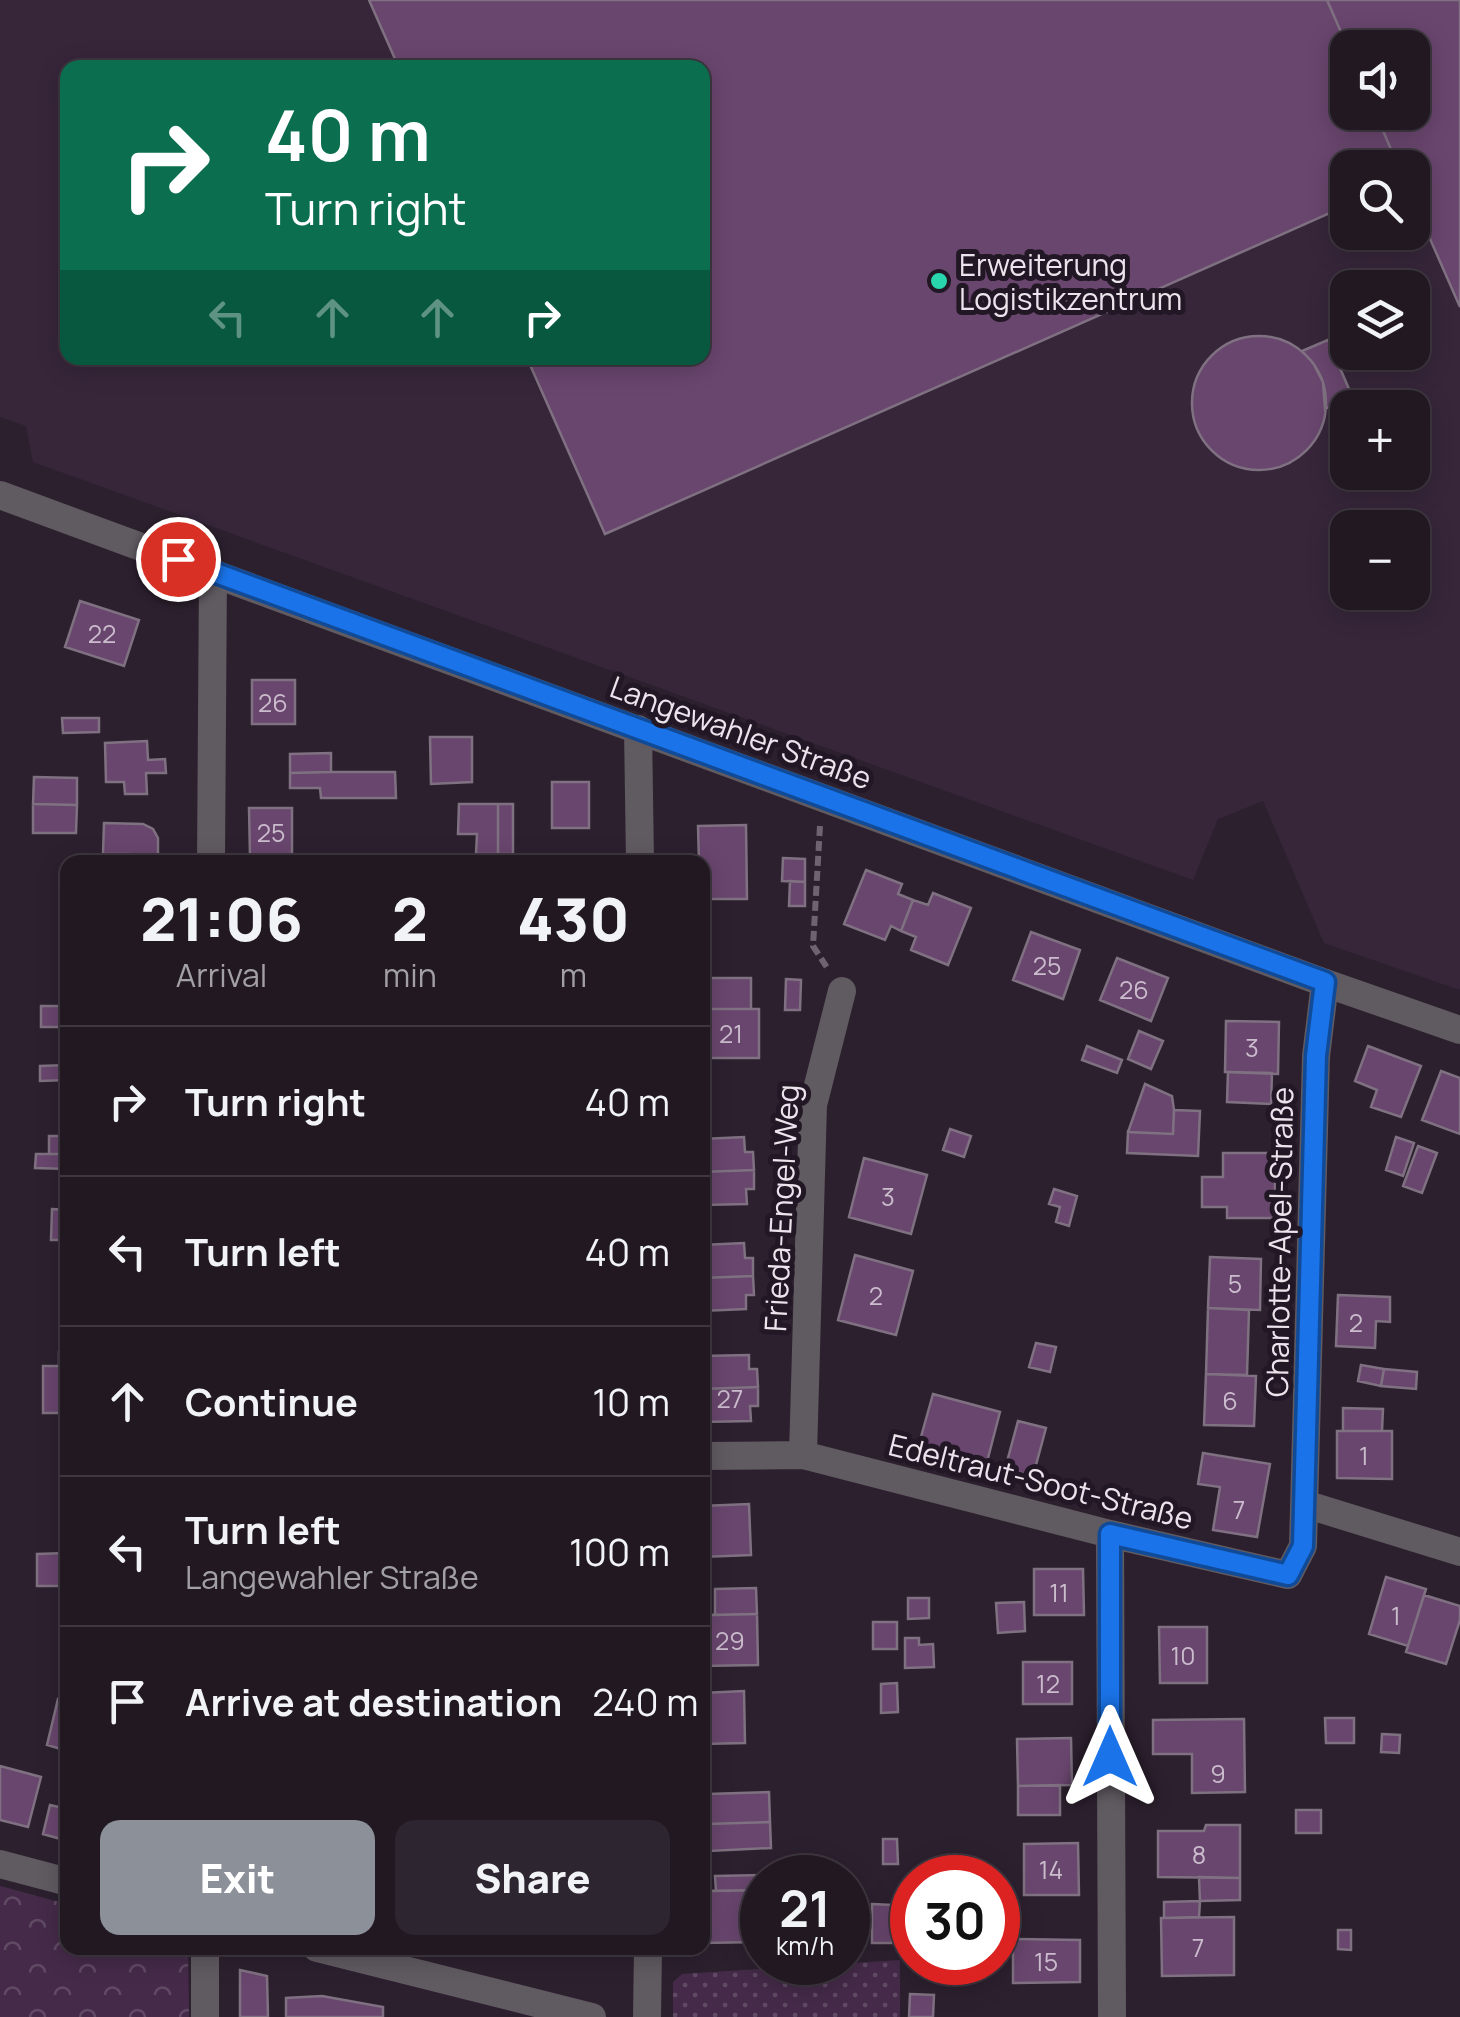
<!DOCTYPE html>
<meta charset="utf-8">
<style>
body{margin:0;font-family:Manrope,sans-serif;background:#2d252f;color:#f1f3f6;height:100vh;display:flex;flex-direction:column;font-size:38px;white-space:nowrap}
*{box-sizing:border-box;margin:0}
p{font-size:32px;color:#a2a0a5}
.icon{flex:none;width:55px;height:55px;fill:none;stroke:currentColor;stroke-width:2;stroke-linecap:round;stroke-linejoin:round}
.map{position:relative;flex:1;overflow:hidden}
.panel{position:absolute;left:60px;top:855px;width:650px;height:1100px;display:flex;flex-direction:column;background:#211822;border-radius:20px;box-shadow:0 5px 25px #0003,0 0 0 2px #3e3740}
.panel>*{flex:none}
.top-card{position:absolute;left:60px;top:60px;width:650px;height:305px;border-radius:20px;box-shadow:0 5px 25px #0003,0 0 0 2px #3e3740;background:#0b6e4f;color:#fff;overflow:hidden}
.fabs{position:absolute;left:1330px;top:30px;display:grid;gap:20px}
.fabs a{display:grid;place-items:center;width:100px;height:100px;border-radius:20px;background:#211822;box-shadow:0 5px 25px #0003,0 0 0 2px #3e3740;font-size:50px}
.speed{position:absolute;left:740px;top:1855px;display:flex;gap:20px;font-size:50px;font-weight:700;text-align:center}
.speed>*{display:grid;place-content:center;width:130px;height:130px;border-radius:50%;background:#211822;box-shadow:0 5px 25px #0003,0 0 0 2px #3e3740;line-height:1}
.speed small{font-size:25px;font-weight:400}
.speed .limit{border:15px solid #d22;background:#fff;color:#111}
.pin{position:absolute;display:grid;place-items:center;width:85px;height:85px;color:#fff;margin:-42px;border:5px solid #fff;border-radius:50%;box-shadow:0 2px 10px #0007}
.me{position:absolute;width:110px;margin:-55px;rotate:0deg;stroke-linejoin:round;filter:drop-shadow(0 0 8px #0008)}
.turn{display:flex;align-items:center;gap:35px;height:210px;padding:0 40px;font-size:45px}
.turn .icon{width:130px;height:130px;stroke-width:2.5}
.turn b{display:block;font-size:70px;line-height:85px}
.lanes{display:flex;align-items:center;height:95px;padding:0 40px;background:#0003;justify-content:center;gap:50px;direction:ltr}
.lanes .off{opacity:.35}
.eta{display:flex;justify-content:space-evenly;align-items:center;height:170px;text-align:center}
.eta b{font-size:60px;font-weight:800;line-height:70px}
.button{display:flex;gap:20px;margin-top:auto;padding:20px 40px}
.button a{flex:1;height:115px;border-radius:20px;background:#8c9099;color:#fff;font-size:40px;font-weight:800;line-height:115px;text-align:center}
.button a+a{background:#2d252f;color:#f1f3f6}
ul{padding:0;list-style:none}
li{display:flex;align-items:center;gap:30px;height:150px;padding:0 40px;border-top:2px solid #3e3740}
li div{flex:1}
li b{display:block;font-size:38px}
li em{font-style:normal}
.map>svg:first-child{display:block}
.built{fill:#37263a;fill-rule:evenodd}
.grass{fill:url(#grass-dots)}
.park{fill:url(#park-crowns)}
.building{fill:#69466e;stroke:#7f7181;stroke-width:2.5}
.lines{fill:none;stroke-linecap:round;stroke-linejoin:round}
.path{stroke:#6e6370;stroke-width:6;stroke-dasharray:10 5;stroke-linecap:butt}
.minor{stroke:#605a61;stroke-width:28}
.tertiary{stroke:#605a61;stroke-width:28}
.route-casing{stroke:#114b97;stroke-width:25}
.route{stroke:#1a73e8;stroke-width:18}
.poi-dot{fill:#29d5ac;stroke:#221724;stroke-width:4}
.labels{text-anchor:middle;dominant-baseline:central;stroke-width:10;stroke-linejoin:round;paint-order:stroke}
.number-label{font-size:25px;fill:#cbbccd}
.poi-label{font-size:30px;fill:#ece4ed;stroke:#221724;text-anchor:start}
.street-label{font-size:30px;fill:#ece4ed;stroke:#221724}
</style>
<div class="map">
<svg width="1460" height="2017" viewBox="0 0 1460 2017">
<defs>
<pattern id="grass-dots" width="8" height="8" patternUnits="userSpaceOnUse" patternTransform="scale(2.5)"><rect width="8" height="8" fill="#452b49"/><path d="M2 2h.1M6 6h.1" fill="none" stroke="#604a64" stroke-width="1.8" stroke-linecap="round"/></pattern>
<pattern id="park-crowns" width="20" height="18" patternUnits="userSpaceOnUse" patternTransform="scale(2.5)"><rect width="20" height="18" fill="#452b49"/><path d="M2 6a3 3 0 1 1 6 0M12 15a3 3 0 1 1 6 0" fill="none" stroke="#604a64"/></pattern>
</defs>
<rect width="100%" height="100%" fill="#2c202e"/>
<!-- built -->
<path class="built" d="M0 0H1460V990L1324 943 1263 801 1218 819 1193 880 33 462 26 426 0 417ZM1348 48H1412V112H1348ZM68 68H702V358H68ZM1348 168H1412V232H1348ZM1348 288H1412V352H1348ZM1348 408H1412V472H1348ZM1348 528H1412V592H1348Z"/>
<!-- grass -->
<path class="grass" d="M900 1960V2017H673V1982L682 1974Z"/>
<!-- park -->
<path class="park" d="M0 1886 67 1904 68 1948H188L189 2017H0Z"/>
<!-- building -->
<path class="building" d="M369 0H1327L1348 48V112H1375L1399 168H1348V205L605 534 527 358H702V68H399Z
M1327 0H1460V307L1412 198V168H1399L1375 112H1412V48H1348Z
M1192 403a67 67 0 1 1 134 0a67 67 0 1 1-134 0Z
M1328 340 1352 396 1325 409 1323 382 1313 363 1302 351Z
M80 601 139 620 124 666 65 647Z
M252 680H295V724H252Z
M62 718H99V732L63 733Z
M430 737H472V782L431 784Z
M147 741 148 760 165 759 166 773H146L147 794H125L124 782H106L105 743Z
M331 753V772L290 773V754Z
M331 772H395L396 798H321L320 788H290V773Z
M34 777 77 778V805L33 804Z
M552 782H589V828H552Z
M33 804 77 805 76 833H33Z
M459 804H498V854H476L477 834H458Z
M498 804H513V854H498Z
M249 808H292V855L250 856Z
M104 823 143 824 153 829 158 838V862H129V854H103Z
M746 825 747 899H702V862H699L698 826Z
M783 858 805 859V882L782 881Z
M866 870 902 884 898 894 913 900 901 931 891 926 885 940 844 924Z
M790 881 805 882V906H789Z
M933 893 971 908 948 965 911 950 916 937 901 931 913 900 928 905Z
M1031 932 1080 950 1063 999 1013 980Z
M1117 958 1168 978 1151 1021 1100 1000Z
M702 978H751V1009H702Z
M786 979 801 980 800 1010H785Z
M41 1006H68V1027H41Z
M702 1009H759V1058H702Z
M1226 1021 1279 1022 1278 1074 1225 1072Z
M1139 1031 1163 1041 1151 1069 1128 1059Z
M1087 1046 1122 1060 1117 1073 1082 1060Z
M1368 1046 1421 1066 1401 1117 1371 1107 1377 1090 1355 1081Z
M68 1065V1080L40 1081V1066Z
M1441 1071 1460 1078V1134L1422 1120Z
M1228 1072 1272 1073 1271 1104 1227 1102Z
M1145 1084 1172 1096 1174 1110 1173 1134 1128 1132Z
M1174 1110 1200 1111 1198 1156 1127 1153 1128 1132 1173 1134Z
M950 1129 971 1136 964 1157 943 1150Z
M49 1136H68V1154H49Z
M744 1137 745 1152H753L754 1170 702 1172V1139Z
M1396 1137 1414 1143 1403 1176 1386 1170Z
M1418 1146 1437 1153 1422 1193 1403 1186Z
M1223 1153H1275V1218H1227V1207H1202V1177H1223Z
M36 1154H68V1169L35 1168Z
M864 1158 927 1175 911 1234 849 1217Z
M754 1170V1189H746L747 1204 702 1205V1172Z
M1054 1189 1077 1196 1069 1226 1056 1222 1060 1207 1049 1204Z
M52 1209 68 1210V1240H51Z
M744 1243 745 1258H753V1276L702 1278V1245Z
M855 1255 913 1271 896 1335 838 1320Z
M1210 1257 1261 1259 1260 1310 1208 1308Z
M753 1276 754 1295H746V1309L702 1311V1278Z
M1338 1295 1390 1297V1322L1376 1321 1375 1348 1336 1346Z
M1208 1308 1249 1310 1247 1375 1206 1374Z
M1036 1343 1056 1347 1050 1372 1029 1367Z
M59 1352H68V1413H43V1366H59Z
M749 1355V1369H757L758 1387 702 1389V1356Z
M1361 1365 1384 1369 1381 1386 1358 1381Z
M1384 1369 1417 1372 1416 1389 1381 1386Z
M1206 1374 1256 1376 1254 1426 1204 1425Z
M758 1387V1406H750L751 1421 702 1422V1389Z
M933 1394 1000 1412 987 1462 919 1444Z
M1343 1408 1383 1409 1382 1431H1343Z
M1018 1421 1046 1428 1033 1476 1005 1469Z
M1337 1431H1392V1479L1337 1478Z
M1203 1453 1270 1464 1257 1537 1213 1530 1220 1487 1198 1484Z
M749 1504 751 1555 702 1557V1506Z
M65 1553V1586H37V1554Z
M1034 1569H1083L1084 1615H1034Z
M1386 1577 1426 1589 1408 1646 1369 1634Z
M756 1588 757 1614 715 1615V1589Z
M1424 1595 1460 1606V1620L1446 1664 1406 1652Z
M908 1598H929V1618L908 1619Z
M1024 1602 1025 1631 998 1633 996 1603Z
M757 1614 758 1665 702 1666V1615Z
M873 1622H897V1649H873Z
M1159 1627H1207V1683H1160Z
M905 1638H919V1645L933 1644 934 1667 905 1668Z
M1023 1662H1072V1704H1023Z
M897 1683 898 1712 881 1713V1684Z
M744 1691 745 1743 702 1744V1693Z
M58 1699 68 1701V1736L64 1750 47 1745Z
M1325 1718H1354V1743H1326Z
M1244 1719 1245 1792 1192 1793V1754H1153V1720Z
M1382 1734 1400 1735 1399 1753 1381 1752Z
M1071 1738 1072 1785 1018 1786 1017 1739Z
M0 1766 41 1777 28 1827 0 1820Z
M1060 1785V1815H1018V1786Z
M769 1792 770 1822 708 1824V1794Z
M50 1805 68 1809V1841L43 1834Z
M1296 1810H1321V1833H1296Z
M770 1822 771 1848 709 1851 708 1824Z
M1206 1825H1240V1878L1158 1877V1831H1204Z
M883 1839H897L898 1864H883Z
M1078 1843 1079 1895H1024V1844Z
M769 1875V1878H762V1890L716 1891 715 1876Z
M1199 1877 1240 1878V1900L1200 1901Z
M760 1890 761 1942 702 1943V1891Z
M1200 1901 1199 1917 1164 1918V1902Z
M872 1904 892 1905V1943H872Z
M1234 1917V1975L1162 1976 1161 1918Z
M1338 1930H1351V1950L1338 1949Z
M1013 1939 1080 1940V1982L1013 1983Z
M556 1948H607V1953H556Z
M240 1970 267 1976 268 2017H240Z
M910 1994 934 1995 933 2017H909Z
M322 1996 383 2007V2017H286V1998Z"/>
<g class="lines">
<!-- path -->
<path class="path" d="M820 826 813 946 828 969"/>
<!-- minor -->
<path class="minor" d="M638 729 640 862
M211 862 213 572
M803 1455 813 1105 842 991
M702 1456 803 1455 1110 1534 1288 1575 1303 1546 1316 1056 1325 983
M1305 1504 1460 1552
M1110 1534 1112 2017
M0 1864 68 1882
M205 1948V2017
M317 1948 592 2017
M647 2017 648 1948"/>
<!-- tertiary -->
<path class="tertiary" d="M0 495 1325 983 1460 1030"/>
</g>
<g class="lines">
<defs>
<path id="route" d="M178 559 1325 982 1316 1056 1303 1546 1288 1575 1110 1534V1757"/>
</defs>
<!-- route casing -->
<use href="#route" class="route-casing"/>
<!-- route -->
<use href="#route" class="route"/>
</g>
<!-- markers -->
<circle class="poi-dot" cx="939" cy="281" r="10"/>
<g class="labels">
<!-- number labels -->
<g class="number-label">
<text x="102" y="633">22</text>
<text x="273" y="702">26</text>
<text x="271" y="832">25</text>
<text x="1047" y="965">25</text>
<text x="1134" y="989">26</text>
<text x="731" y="1033">21</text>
<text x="1252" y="1047">3</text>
<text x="888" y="1196">3</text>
<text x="1235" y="1283">5</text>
<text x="876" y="1295">2</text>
<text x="1356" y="1322">2</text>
<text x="730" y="1398">27</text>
<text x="1230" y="1400">6</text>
<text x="1364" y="1455">1</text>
<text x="1239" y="1509">7</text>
<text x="1059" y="1592">11</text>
<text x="1396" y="1615">1</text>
<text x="730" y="1640">29</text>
<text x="1183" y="1655">10</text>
<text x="1048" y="1683">12</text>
<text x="1218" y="1773">9</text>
<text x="1199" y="1854">8</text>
<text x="1051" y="1869">14</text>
<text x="1198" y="1947">7</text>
<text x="1046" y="1961">15</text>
</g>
<!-- poi labels -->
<g class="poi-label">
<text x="959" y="264">Erweiterung<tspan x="959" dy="34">Logistikzentrum</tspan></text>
</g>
<!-- street labels -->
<g class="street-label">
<text transform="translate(741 732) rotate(20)">Langewahler Straße</text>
<text transform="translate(781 1208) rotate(-87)">Frieda-Engel-Weg</text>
<text transform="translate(1279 1242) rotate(-89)">Charlotte-Apel-Straße</text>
<text transform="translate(1041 1481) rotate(14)">Edeltraut-Soot-Straße</text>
</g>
</g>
</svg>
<div class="fabs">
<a><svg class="icon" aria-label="sound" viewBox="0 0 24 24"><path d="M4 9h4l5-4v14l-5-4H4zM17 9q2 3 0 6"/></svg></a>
<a><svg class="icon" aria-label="search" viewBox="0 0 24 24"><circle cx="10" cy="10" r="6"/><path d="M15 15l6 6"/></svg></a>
<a><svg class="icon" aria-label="layers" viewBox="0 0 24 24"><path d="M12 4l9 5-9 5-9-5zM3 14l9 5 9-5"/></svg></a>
<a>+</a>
<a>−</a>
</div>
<div class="speed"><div>21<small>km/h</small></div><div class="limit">30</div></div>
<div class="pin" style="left:178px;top:559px;background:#d93025"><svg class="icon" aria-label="arrive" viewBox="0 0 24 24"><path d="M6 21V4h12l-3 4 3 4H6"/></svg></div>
<svg class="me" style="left:1110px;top:1757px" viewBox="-20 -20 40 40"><path d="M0-17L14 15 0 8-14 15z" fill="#1a73e8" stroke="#fff" stroke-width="4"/></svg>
<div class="top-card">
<div class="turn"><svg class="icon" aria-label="right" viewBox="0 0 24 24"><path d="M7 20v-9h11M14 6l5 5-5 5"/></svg><div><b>40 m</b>Turn right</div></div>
<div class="lanes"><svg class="icon off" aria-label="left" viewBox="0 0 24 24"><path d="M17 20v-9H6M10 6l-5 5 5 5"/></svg><svg class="icon off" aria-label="ahead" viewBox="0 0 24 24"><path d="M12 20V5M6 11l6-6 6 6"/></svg><svg class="icon off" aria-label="ahead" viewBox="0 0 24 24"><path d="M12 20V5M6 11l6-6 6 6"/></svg><svg class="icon" aria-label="right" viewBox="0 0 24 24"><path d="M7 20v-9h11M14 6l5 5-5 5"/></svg></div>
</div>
<section class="panel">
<div class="eta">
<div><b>21:06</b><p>Arrival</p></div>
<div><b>2</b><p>min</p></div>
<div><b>430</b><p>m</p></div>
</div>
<ul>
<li><svg class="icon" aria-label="right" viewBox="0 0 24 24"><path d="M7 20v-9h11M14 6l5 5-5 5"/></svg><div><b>Turn right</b></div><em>40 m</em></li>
<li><svg class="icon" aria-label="left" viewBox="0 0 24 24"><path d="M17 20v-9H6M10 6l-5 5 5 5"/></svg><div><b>Turn left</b></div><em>40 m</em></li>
<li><svg class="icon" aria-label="ahead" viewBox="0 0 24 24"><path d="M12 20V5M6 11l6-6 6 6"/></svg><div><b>Continue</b></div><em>10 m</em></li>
<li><svg class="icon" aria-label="left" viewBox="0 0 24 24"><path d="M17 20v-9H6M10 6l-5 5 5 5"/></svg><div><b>Turn left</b><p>Langewahler Straße</p></div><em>100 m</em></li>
<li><svg class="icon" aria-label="arrive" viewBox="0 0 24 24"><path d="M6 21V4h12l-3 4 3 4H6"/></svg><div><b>Arrive at destination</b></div><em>240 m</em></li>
</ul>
<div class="button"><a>Exit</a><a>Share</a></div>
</section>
</div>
